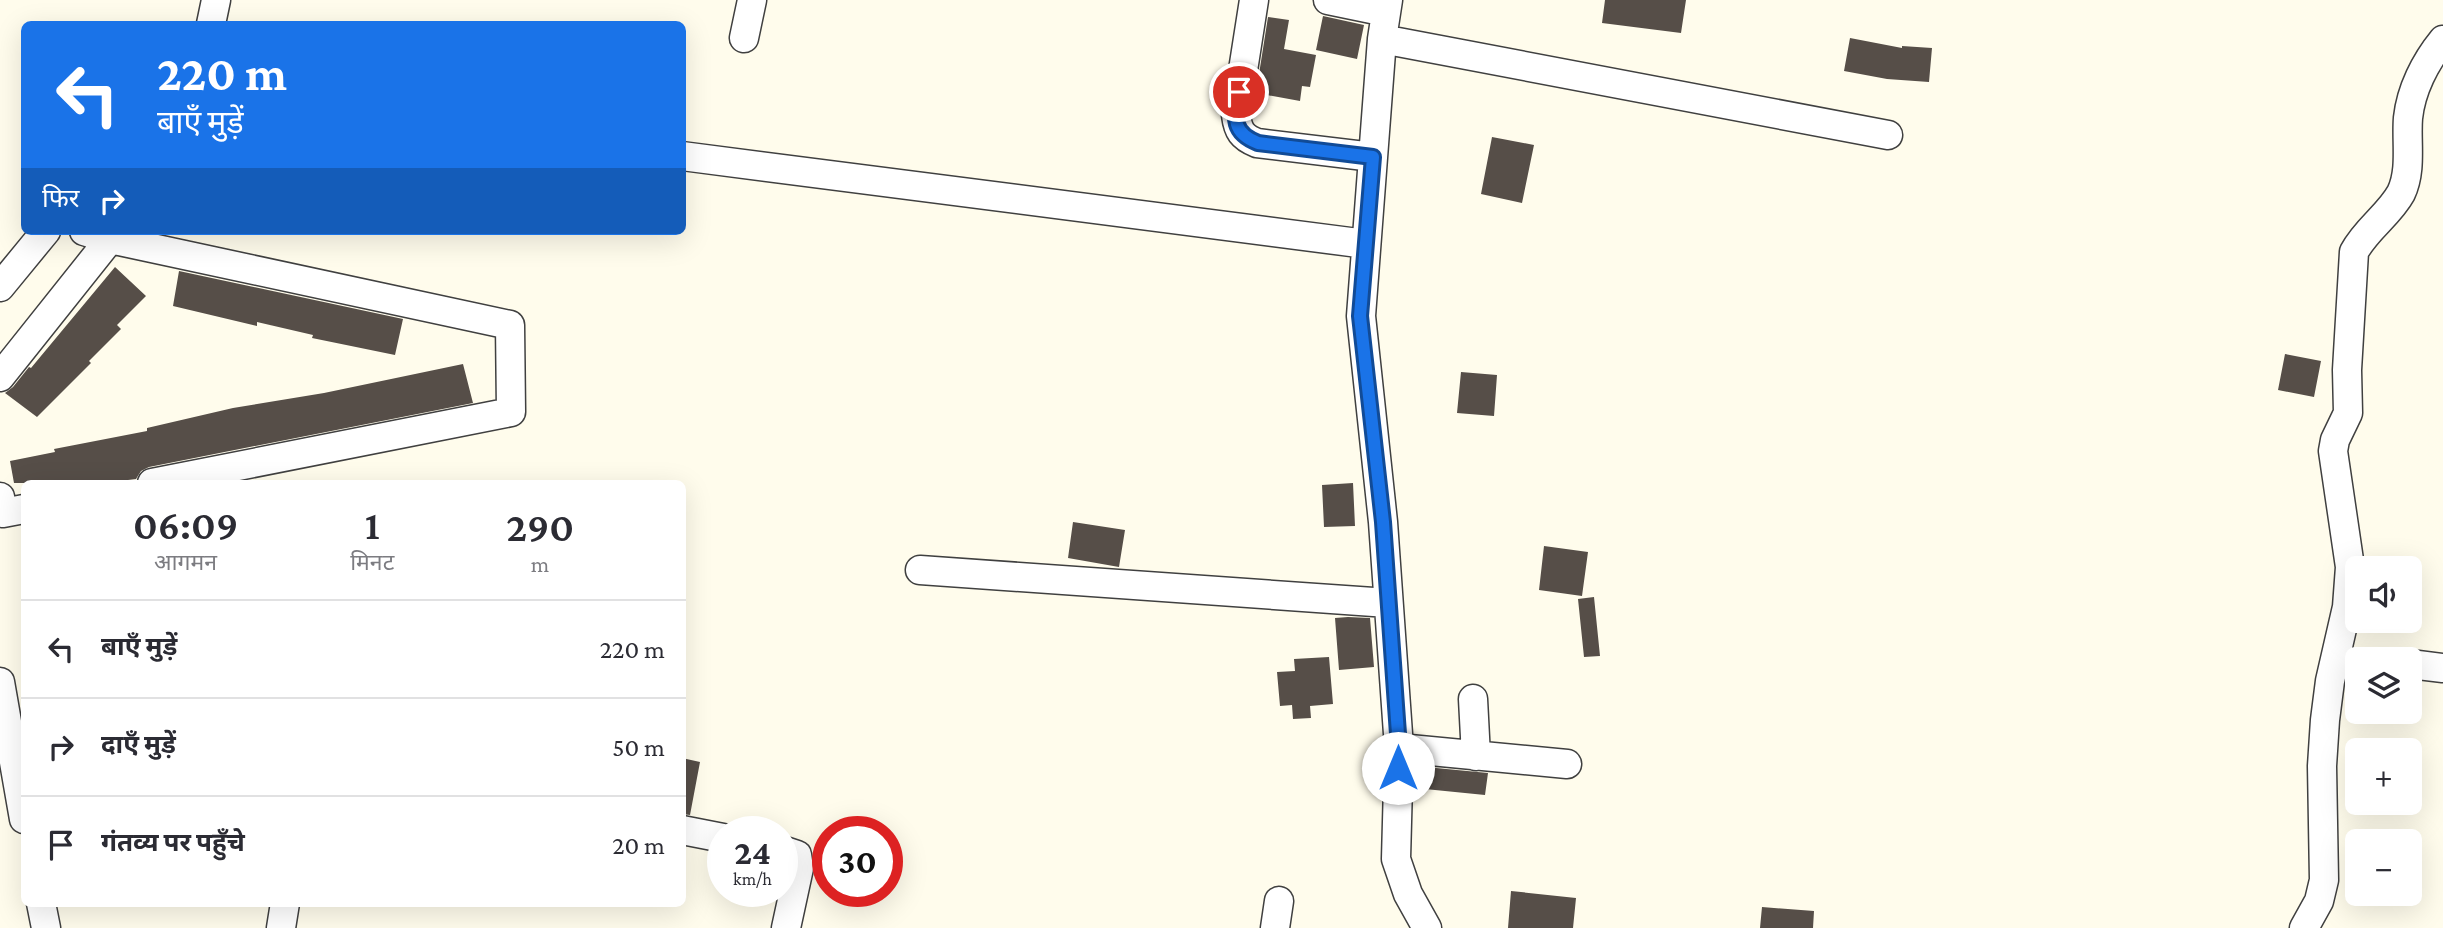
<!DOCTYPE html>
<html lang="hi">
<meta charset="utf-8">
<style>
body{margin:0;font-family:"Crimson Pro","Noto Sans Devanagari",serif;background:#f2f2f3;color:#2b2b33;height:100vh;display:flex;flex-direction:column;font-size:26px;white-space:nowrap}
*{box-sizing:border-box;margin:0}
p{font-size:23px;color:#7c7c81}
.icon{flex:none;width:38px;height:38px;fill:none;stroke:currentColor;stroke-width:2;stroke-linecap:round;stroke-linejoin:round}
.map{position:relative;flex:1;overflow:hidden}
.details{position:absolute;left:21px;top:480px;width:665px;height:427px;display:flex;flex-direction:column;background:#fff;border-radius:10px;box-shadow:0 7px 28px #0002}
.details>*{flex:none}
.top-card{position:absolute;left:21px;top:21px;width:665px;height:214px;border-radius:10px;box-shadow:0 7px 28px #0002;background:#1a73e8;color:#fff;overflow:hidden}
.fabs{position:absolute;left:2345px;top:556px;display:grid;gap:14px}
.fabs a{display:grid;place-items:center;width:77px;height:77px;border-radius:10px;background:#fff;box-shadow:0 7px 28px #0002;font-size:35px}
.speed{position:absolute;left:707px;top:816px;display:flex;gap:14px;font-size:35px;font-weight:700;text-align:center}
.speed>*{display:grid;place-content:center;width:91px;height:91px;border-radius:50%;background:#fff;box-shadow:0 7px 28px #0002;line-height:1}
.speed small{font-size:18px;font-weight:400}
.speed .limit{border:10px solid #d22;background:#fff;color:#111}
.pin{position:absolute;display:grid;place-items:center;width:60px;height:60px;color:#fff;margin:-30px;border:4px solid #fff;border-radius:50%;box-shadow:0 2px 7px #0007}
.me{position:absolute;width:77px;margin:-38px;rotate:0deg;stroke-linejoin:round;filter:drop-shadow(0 0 5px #0008)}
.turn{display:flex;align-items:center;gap:24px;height:147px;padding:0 21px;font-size:32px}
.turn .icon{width:91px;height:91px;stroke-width:2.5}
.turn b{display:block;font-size:49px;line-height:60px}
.then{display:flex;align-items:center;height:66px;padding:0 21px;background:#0003;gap:14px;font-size:26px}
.eta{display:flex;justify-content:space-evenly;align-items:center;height:119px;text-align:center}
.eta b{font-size:42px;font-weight:600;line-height:49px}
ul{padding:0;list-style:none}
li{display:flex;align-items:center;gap:21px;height:98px;padding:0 21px;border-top:2px solid #e1e1e2}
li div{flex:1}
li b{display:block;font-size:26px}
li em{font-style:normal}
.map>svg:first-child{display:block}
.building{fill:#564e48}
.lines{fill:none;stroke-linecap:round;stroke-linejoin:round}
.minor-casing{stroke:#404040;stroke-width:31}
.minor{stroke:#fff;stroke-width:28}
.route-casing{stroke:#114b97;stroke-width:18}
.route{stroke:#1a73e8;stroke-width:12}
</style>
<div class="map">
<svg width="2443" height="928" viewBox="0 0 2443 928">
<rect width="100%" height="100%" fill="#fffcec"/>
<!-- building -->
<path class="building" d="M1605 0H1686L1681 33 1602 23Z
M1323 16 1364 25 1357 59 1316 50Z
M1268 17 1289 20 1284 49 1316 55 1310 87 1302 86 1300 101 1256 93Z
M1850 38 1902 48V46L1932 48 1929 82 1887 79 1844 71Z
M1492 137 1534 145 1522 203 1481 194Z
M115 267 146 296 117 325 121 329 89 361 91 363 37 417 5 393 13 387 29 367 31 368Z
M179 271 403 319 395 355 312 338 313 335 257 322V326L173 306Z
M2285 354 2321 361 2314 397 2278 390Z
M463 364 473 403 149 467 141 471 136 479 104 483H14L10 461 55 452 54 449 147 431V428L233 408 324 393Z
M1461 372 1497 375 1494 416 1457 413Z
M1353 483 1355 526 1324 527 1322 485Z
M1073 522 1125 530 1119 567 1068 558Z
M1544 546 1588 552 1582 596 1539 590Z
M1594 597 1600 656 1584 657 1578 599Z
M1348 617 1370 618 1374 667 1339 670 1335 618Z
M1329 657 1333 704 1310 706 1311 718 1293 719 1292 705 1280 706 1277 672 1295 671 1294 659Z
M682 758 700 762 690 815 682 814Z
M1415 766 1488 773 1485 795 1415 788Z
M1511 891 1576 898 1573 928H1508Z
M1762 907 1814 911 1813 928H1760Z"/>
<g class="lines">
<defs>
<path id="minor" d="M1254 0 1236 115C1238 131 1242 137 1257 143L1373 157
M1328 0 1386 12
M1388 0 1382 39 1361 316 1383 522 1399 748 1396 859 1408 894 1427 928
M211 24 216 0
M744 38 752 0
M1382 39 1888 135
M682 156 1366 244
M84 231 110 239 510 325 511 412 152 483
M0 287 46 231
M0 377 110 239
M0 497 3 513 24 509
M920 570 1388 603
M2410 664 2443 668
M0 682 24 819
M1473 699 1476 756
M1399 748 1567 764
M682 830 723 838
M782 850 797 855 799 868 786 928
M41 903 46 928
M281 928 285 903
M1275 928 1279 901
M2304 928 2319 901 2324 880 2322 766 2325 720 2330 681 2347 607 2350 567 2333 451 2335 440 2348 413 2347 370 2354 252C2366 229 2389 215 2401 193 2412 170 2406 142 2408 118 2411 90 2425 62 2443 40"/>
</defs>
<!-- minor casing -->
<use href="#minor" class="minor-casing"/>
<!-- minor -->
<use href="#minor" class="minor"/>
</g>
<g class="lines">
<defs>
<path id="route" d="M1239 92C1235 116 1230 132 1258 143L1373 157 1360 316 1383 522 1399 748 1398 768"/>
</defs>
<!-- route casing -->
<use href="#route" class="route-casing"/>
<!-- route -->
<use href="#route" class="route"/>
</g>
</svg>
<div class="fabs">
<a><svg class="icon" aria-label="sound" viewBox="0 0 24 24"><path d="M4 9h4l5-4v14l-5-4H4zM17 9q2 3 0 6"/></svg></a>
<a><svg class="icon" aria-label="layers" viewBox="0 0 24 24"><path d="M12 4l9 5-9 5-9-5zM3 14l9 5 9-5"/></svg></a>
<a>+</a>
<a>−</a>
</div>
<div class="speed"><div>24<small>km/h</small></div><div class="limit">30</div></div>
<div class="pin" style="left:1239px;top:92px;background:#d93025"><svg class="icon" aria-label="arrive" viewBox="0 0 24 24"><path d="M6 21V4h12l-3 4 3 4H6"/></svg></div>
<svg class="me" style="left:1398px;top:768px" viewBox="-20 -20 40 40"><circle r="19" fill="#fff"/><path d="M0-13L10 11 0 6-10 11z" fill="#1a73e8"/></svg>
<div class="top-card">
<div class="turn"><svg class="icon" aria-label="left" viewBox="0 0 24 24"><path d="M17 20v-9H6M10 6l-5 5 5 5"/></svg><div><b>220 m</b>बाएँ मुड़ें</div></div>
<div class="then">फिर<svg class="icon" aria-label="right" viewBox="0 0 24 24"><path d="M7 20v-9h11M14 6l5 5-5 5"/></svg></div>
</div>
<section class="details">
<div class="eta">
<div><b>06:09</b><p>आगमन</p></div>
<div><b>1</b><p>मिनट</p></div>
<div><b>290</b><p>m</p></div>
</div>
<ul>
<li><svg class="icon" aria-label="left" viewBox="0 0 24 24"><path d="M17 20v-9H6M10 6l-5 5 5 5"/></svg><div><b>बाएँ मुड़ें</b></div><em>220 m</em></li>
<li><svg class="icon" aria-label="right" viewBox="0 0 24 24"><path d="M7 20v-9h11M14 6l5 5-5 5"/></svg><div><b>दाएँ मुड़ें</b></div><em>50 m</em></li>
<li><svg class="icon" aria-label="arrive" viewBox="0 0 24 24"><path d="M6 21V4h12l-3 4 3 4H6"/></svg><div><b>गंतव्य पर पहुँचे</b></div><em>20 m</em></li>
</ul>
</section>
</div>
